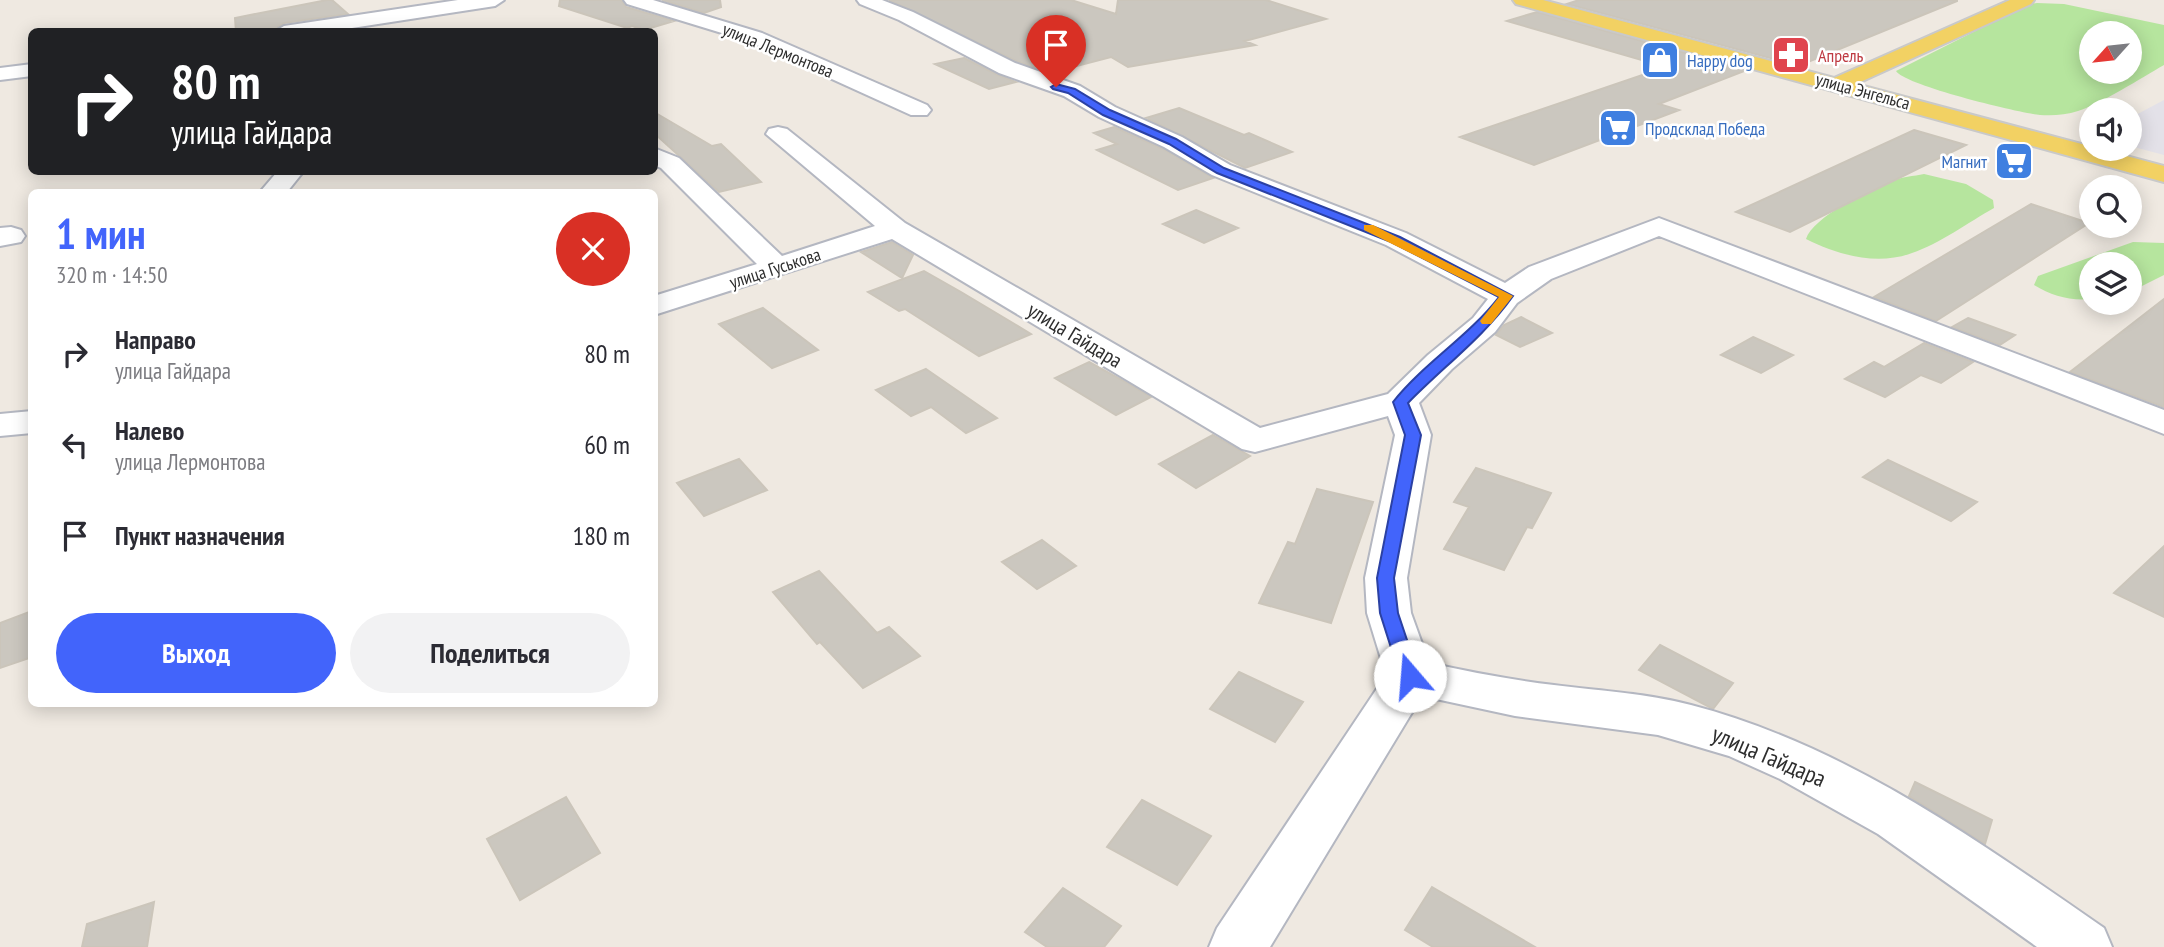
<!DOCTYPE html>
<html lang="ru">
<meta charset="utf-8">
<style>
body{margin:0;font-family:"PT Sans Narrow",sans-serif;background:#f2f2f3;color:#2b2b33;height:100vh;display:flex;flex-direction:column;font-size:26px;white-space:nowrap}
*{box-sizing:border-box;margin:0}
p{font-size:23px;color:#7c7c81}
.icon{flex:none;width:38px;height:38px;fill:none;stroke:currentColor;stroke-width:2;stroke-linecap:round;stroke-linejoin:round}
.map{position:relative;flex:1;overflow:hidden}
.drawer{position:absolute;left:28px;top:189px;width:630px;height:518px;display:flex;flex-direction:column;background:#fff;border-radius:10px;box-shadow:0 4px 18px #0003}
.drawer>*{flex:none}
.hud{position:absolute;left:28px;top:28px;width:630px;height:147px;border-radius:10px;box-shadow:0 4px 18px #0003;background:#202124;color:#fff;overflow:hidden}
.needle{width:46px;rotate:243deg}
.tools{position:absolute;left:2079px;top:21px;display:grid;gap:14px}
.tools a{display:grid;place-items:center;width:63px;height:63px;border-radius:50%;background:#fff;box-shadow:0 4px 18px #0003;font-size:35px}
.pin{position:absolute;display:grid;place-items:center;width:60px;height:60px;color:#fff;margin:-72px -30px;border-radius:50% 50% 50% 0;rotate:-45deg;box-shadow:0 0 7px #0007}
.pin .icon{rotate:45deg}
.me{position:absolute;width:77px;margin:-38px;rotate:342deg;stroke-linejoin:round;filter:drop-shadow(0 0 5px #0008)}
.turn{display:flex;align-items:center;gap:24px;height:147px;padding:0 28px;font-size:32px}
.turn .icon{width:91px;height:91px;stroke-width:2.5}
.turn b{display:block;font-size:49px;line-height:60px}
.round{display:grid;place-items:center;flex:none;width:74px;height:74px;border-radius:37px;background:#f2f2f3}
.summary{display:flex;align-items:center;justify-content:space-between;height:119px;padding:0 28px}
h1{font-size:42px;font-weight:700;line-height:52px;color:#4264fb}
.cta{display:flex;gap:14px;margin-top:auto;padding:14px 28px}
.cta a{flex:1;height:80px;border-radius:42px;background:#4264fb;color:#fff;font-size:28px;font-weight:700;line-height:80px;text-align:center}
.cta a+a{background:#f2f2f3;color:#2b2b33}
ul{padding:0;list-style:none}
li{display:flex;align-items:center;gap:21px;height:91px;padding:0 28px}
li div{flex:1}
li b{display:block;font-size:26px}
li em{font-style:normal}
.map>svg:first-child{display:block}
.industrial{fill:#e3e1e8}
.green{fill:#b6e59e;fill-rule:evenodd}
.building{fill:#cbc7bf;stroke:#cbc5ba;stroke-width:2}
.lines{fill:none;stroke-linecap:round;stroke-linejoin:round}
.minor-casing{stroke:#b4b7c1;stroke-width:4}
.major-casing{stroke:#c9c9c9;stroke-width:4}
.minor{fill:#fff;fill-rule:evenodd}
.major{fill:#f2d163;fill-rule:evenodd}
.route{fill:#4264fb;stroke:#2b41a3;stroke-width:2}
.slow{fill:#f59e0b}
.labels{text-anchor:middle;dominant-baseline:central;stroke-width:5;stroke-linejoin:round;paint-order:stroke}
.far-street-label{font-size:18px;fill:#2e2e2e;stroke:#fff}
.far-health-label{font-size:18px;fill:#be3a42;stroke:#fff;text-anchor:start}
.far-shop-label{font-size:18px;fill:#366cbe;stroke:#fff;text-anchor:start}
.street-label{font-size:21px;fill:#2e2e2e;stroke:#fff}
.near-street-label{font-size:24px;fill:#2e2e2e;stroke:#fff}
</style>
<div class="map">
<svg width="2164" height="947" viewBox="0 0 2164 947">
<rect width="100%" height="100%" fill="#efe9e1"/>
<!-- industrial -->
<path class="industrial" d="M2164 100V155L2130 146V118Z"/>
<!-- green -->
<path class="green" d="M2037 3 2064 4 2164 25V65C2141 78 2101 104 2078 111 2066 115 2052 116 2040 115 2019 113 1904 85 1896 71L2029 4ZM2091 33H2130V72H2091Z
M1924 174 1966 184 1993 200 1994 208C1969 222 1939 244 1912 253 1877 266 1838 255 1806 239 1813 217 1869 190 1892 181 1901 177 1914 176 1924 174Z
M2133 242 2164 243V275L2130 292V264H2091V299C2070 301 2052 296 2034 285L2038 276Z"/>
<!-- building -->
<path class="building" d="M327 0H332L348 14 284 23 271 32H236L235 18Z
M560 0H621L626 7 674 21 644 30 632 26 627 28 559 6Z
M662 0H720L721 7 704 13Z
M889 0H1071L1116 14 1118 0H1266L1326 19 1245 41 1255 45 1128 67 1111 57 1050 73 1016 61Z
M1579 0H1957V1L1808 62 1784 56 1774 59 1567 4Z
M1537 12 1747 70 1659 104 1679 110 1534 165 1460 137 1666 67 1507 21Z
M964 58 998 75 1016 82 989 89 935 64Z
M1179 108 1244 135 1249 133 1292 152 1245 168 1146 118Z
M654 112 712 146 721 144 761 182 719 192 654 133Z
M1114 127 1163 149 1213 178 1178 190 1097 150 1117 144 1094 133Z
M1914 130 1966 145 1790 232 1736 212Z
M2031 204 2089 223 1936 321 1874 297Z
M1196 210 1238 228 1204 243 1163 224Z
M892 242 913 255 902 278 861 252Z
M924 271 961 292 1031 334 979 356 905 309 899 311 868 292Z
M2164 299V407L2070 372Z
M763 308 818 350 772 368 719 324Z
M1521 317 1552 333 1520 347 1496 335 1504 325Z
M1968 318 2015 335 2000 345 1952 327Z
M1753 337 1793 355 1761 373 1721 355Z
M1924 343 1973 362 1941 383 1921 375 1885 397 1845 379 1874 362 1884 367Z
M1089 362 1122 380 1151 397 1116 415 1055 378Z
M926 369 997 418 966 433 931 407 911 416 876 390Z
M1213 435 1250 456 1196 488 1159 464Z
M739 459 767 490 704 516 677 483Z
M1888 460 1977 502 1951 521 1863 477Z
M1476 468 1551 493 1532 528 1527 527 1504 570 1444 549 1469 507 1454 502Z
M1317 489 1373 502 1331 623 1259 603 1288 542 1295 544Z
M1042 540 1076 566 1037 589 1002 562Z
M2164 546V617L2114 593Z
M819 571 877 633 889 627 920 656 863 688 820 642 817 644 773 592Z
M32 611V657L0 668V623Z
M1660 645 1733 683 1713 709 1639 670Z
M1239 672 1303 702 1275 742 1210 709Z
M1915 782 1992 820 1985 844 1909 796Z
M566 797 600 853 520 900 487 839Z
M1142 800 1211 836 1177 885 1107 847Z
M1432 887 1535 947H1433L1405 930Z
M1063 888 1121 926 1104 947H1047L1025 932Z
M154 902 147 947H82L87 924Z"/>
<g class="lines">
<defs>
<path id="minor" d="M458 0H504L495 6 326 32H274L284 26Z
M624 0H653L762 33 927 105 931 110 927 115H911L748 41 627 4Z
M857 0H882L913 12 1015 63 1080 86 1115 107 1182 137 1230 165 1406 233 1505 283 1529 267 1659 218 2164 410V434L1659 236 1551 279 1517 303 1495 332 1452 369 1419 403 1431 435 1407 578 1411 613 1429 663C1470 672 1512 680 1554 685 1600 691 1646 693 1691 705 1845 745 1975 839 2104 928L2112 947H2037L1878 834 1780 779 1729 756 1658 735 1515 716 1422 696 1270 947H1209L1217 928 1386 675 1367 613 1365 578 1395 435 1388 416 1255 452 1242 449 892 239 654 315V296L757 264 661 168 654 165V148L679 158 782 256 875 226 766 134 769 129 778 127 787 129 905 223 1260 428 1388 394 1428 355 1473 318 1488 299 1386 245 1212 175 1164 147 1099 117 1064 96 999 73 899 20 860 4Z
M32 64V76L0 80V68Z
M277 172H303L287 192H260Z
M11 227 21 230 25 236 21 242 0 246V228Z
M32 411V433L0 436V414Z"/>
<path id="major" d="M1513 0H1543L1834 78 2010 0H2034L2031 4 1856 84 2164 166V182L1516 4Z"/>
</defs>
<!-- minor casing -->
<use href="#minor" class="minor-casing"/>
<!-- major casing -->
<use href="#major" class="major-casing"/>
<!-- minor -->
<use href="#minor" class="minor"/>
<!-- major -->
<use href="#major" class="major"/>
</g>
<!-- route -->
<path class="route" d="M1056 84 1075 89 1110 110 1176 139 1224 168 1400 237 1513 296C1484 337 1443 367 1408 403L1421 435 1394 578 1398 613 1419 676 1417 681 1410 684 1403 681 1400 676 1380 613 1377 578 1405 435 1393 402C1424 363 1468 337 1499 297L1391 242 1217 173 1169 144 1103 115 1068 93 1053 89 1051 87Z"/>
<!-- slow -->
<path class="slow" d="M1364 225H1373L1513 296 1491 324H1482L1480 321 1499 297 1364 230Z"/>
<!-- icons -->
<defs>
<symbol id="pharmacy-square" viewBox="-11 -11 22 22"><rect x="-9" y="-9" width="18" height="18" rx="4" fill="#e0444e" stroke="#fff"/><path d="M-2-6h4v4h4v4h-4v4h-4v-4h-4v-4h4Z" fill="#fff"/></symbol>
<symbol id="shop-square" viewBox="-11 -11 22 22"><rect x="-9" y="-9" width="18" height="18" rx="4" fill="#3f7fe0" stroke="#fff"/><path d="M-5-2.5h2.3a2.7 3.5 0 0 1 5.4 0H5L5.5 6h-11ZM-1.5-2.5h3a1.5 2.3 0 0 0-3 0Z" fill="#fff"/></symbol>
<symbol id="supermarket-square" viewBox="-11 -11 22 22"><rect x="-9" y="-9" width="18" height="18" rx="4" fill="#3f7fe0" stroke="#fff"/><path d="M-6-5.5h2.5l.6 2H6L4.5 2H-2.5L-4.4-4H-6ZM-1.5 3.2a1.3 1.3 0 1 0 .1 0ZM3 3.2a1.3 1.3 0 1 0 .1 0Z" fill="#fff"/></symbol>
</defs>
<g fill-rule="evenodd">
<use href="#pharmacy-square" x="1769" y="33" width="44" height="44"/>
<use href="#shop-square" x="1638" y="38" width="44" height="44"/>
<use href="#supermarket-square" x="1596" y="106" width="44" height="44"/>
<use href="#supermarket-square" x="1992" y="139" width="44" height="44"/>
</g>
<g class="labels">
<!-- far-street labels -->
<g class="far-street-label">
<text transform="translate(778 50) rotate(22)">улица Лермонтова</text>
<text transform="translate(1863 91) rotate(15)">улица Энгельса</text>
<text transform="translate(775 268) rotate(-18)">улица Гуськова</text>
</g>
<!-- far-health labels -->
<g class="far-health-label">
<text x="1818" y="55">Апрель</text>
</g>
<!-- far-shop labels -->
<g class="far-shop-label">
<text x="1687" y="60">Happy dog</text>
<text x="1645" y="128">Продсклад Победа</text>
<text x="1987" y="161" text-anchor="end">Магнит</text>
</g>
<!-- street labels -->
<g class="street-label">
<text transform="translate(1075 335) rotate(31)">улица Гайдара</text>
</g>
<!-- near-street labels -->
<g class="near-street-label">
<text transform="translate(1769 756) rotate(23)">улица Гайдара</text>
</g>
</g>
</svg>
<div class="tools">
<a><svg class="needle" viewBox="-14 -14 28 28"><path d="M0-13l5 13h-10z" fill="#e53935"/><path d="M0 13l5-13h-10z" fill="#7c7c81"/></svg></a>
<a><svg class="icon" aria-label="sound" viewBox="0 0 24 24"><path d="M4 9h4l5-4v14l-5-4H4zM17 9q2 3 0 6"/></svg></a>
<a><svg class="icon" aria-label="search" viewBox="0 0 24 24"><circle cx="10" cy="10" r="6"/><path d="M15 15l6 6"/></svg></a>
<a><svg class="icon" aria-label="layers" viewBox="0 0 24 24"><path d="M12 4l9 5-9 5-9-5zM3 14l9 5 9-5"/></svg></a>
</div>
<div class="pin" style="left:1056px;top:87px;background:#d93025"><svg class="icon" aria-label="arrive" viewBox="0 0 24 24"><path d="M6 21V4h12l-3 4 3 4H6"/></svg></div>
<svg class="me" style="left:1410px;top:676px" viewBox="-20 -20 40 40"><circle r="19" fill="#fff"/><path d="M0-13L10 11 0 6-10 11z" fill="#4264fb"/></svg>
<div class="hud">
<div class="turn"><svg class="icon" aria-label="right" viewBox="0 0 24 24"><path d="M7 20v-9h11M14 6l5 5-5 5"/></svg><div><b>80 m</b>улица Гайдара</div></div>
</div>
<section class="drawer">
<div class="summary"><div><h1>1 мин</h1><p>320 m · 14:50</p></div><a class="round" style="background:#d93025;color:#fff"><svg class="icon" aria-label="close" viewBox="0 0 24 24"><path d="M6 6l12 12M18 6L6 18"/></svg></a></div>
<ul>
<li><svg class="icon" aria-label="right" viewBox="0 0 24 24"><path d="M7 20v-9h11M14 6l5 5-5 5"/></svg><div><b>Направо</b><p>улица Гайдара</p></div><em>80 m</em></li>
<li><svg class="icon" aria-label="left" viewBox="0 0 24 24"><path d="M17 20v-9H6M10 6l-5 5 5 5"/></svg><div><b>Налево</b><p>улица Лермонтова</p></div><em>60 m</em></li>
<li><svg class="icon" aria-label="arrive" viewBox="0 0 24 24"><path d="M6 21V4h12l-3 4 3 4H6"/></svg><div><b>Пункт назначения</b></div><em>180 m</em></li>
</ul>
<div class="cta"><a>Выход</a><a>Поделиться</a></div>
</section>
</div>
